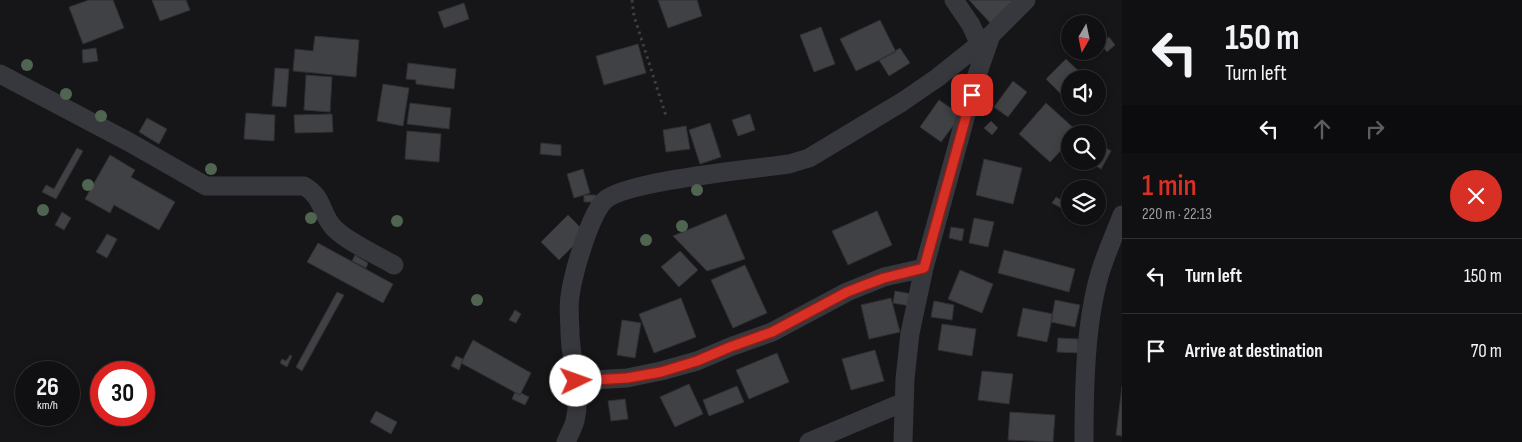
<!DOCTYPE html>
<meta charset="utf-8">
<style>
body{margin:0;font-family:"Sofia Sans Condensed",sans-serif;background:#19191b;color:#f1f3f6;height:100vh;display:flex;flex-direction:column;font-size:19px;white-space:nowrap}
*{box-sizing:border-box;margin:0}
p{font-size:16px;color:#9c9d9f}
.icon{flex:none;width:28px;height:28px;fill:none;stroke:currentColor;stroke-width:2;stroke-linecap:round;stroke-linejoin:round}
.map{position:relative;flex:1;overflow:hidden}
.panel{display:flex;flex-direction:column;background:#101012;width:400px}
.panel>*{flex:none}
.guide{background:#101012;color:#f1f3f6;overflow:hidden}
.needle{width:32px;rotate:189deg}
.fabs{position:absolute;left:1061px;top:15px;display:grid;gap:10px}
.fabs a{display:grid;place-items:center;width:45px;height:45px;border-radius:50%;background:#101012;box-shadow:0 2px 8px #0003,0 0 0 1px #303032;font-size:25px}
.speed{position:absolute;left:15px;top:361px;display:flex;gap:10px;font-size:25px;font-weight:700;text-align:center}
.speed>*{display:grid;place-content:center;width:65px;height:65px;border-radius:50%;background:#101012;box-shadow:0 2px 8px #0003,0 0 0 1px #303032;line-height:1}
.speed small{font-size:12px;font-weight:400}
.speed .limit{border:8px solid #d22;background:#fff;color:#111}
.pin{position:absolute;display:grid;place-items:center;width:42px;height:42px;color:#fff;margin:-21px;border-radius:10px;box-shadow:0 2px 8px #0006}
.me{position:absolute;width:55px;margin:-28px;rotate:87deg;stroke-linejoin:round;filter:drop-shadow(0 0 4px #0008)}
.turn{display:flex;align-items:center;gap:18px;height:105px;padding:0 20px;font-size:22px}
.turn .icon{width:65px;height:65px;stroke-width:2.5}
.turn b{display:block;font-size:35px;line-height:42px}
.lanes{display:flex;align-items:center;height:48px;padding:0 20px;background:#0003;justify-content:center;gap:25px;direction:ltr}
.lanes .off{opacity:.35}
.round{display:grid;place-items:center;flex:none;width:52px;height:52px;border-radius:26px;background:#19191b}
.head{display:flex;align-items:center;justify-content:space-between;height:85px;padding:0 20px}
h1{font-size:30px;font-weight:600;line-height:38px;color:#d93025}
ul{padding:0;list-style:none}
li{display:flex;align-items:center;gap:15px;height:75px;padding:0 20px;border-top:1px solid #303032}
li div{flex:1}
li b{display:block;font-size:19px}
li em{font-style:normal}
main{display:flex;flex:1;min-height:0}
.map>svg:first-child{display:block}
.building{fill:#404145;stroke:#303034}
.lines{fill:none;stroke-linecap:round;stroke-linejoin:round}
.path{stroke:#3d3f44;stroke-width:3;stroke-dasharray:2.5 4;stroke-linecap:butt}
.minor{stroke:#37383d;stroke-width:19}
.tree{fill:#506452}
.route-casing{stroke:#8d1f18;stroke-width:12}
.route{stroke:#d93025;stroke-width:9}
</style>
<main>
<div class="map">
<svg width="1122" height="442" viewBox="0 0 1122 442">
<rect width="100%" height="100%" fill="#161618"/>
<!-- building -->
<path class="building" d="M89 0H113L124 28 83 44 69 7Z
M152 0H186L190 10 160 21Z
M658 0H697L702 16 668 28Z
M969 0H1024L993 26Z
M464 3 469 19 444 28 438 12Z
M880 20 896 52 856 71 840 39Z
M821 27 835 64 814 72 800 35Z
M315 36 359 40 356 77 293 71 295 49 313 51Z
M1109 37 1115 45 1107 52 1100 43Z
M638 44 646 73 604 85 596 56Z
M96 48 98 61 83 63 82 50Z
M900 48 910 63 889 76 879 60Z
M1066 59 1086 78 1070 79V93L1065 98 1046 79Z
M408 63 456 69 454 89 416 84V80L406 79Z
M275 68 289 69 286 107 272 106Z
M306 75 332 77 330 112 304 110Z
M1013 81 1027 92 1008 117 994 107Z
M383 84 409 88 403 126 377 121Z
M939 100 961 115 941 142 920 127Z
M410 103 451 108 449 129 407 124Z
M1046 103 1078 132 1076 134H1070V141L1050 162 1019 134Z
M246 113 275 115 274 141 244 139Z
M332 114 333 132 295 133 294 115Z
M750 114 755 130 738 136 732 120Z
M147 118 167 129 159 144 139 132Z
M991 121 998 128 992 135 984 128Z
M710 123 721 157 700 164 689 130Z
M686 126 690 149 666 152 663 130Z
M407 131 441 134 439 162 405 159Z
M541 143 561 145V156L540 154Z
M1098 143 1111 151 1101 169 1087 161H1098Z
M77 148 83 151 56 199 42 192 46 185 54 189Z
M110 155 135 170 131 177 175 202 159 230 114 205 110 213 85 199Z
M984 159 1022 168 1013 204 976 195Z
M583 169 590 193 574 198 567 174Z
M584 195H596V202H584Z
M1056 197 1067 203 1063 209 1052 203Z
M877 211 892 245 848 265 832 231Z
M62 212 71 218 64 230 55 225Z
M726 214 745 259 707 271 673 236Z
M568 215 586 233 559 260 541 242Z
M974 218 994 222 988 247 969 243Z
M951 227 964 229 962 241 949 238Z
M107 234 117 239 107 258 96 252Z
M318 243 393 284 383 303 307 262Z
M1004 250 1075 269 1069 292 998 273Z
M680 251 698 270 679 287 661 267Z
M355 255 368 263 366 268 352 261Z
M745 265 767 313 733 328 711 280Z
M960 270 993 284 982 313 948 299Z
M895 291 912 294 910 306 893 303Z
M337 292 344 295 302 371 296 367Z
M681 298 696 337 654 353 639 314Z
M891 298 900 332 869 339 861 305Z
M1055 300 1080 305 1075 327 1051 322Z
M934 301 954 305 952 320 931 317Z
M1023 308 1053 314 1047 342 1017 336Z
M515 310 521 314 516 323 509 320Z
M622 320 641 323 635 358 617 355Z
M942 324 976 329 972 356 938 350Z
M1058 338 1078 339V353L1057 352Z
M473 340 531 373 520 395 461 363Z
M875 350 884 381 851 390 842 359Z
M777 353 789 382 749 399 736 370Z
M290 355 292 356 287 367 280 363 282 359 286 361Z
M456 356 463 359 459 370 451 366Z
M982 371 1013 374 1009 404 978 400Z
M689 384 703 414 675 427 660 397Z
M737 386 744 402 709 416 703 400Z
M1122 386V436L1116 435Z
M515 392 520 395 521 393 529 397 525 405 512 399Z
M625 399 628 419 611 421 608 401Z
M376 411 397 422 391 434 370 422Z
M1010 412 1055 415 1053 442 1008 440Z"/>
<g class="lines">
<!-- path -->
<path class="path" d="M632 0 634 16 666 116"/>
<!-- minor -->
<path class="minor" d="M954 0 971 25 979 43
M0 74 129 142 206 186H304C325 198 320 215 335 229 348 242 377 255 394 265
M576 381 627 378 661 371 697 361 730 347 772 332 847 292 884 277 924 268
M566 442C569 435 573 428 575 421 582 393 571 363 570 334 570 322 568 308 570 296 573 274 589 217 604 201 623 181 755 169 789 164L809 158 902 102 937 78 991 35 1026 0
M809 442 904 402
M903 442 905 379 910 333 924 268 976 78 991 35
M1084 442C1084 390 1085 323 1100 273 1106 253 1115 234 1122 215"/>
</g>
<!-- trees -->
<g class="tree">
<circle cx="27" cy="65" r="6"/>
<circle cx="66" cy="94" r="6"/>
<circle cx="101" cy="116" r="6"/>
<circle cx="211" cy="169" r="6"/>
<circle cx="88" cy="185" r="6"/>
<circle cx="697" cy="190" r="6"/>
<circle cx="43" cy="210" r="6"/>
<circle cx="311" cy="218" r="6"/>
<circle cx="397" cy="221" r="6"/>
<circle cx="682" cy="226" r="6"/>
<circle cx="646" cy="240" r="6"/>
<circle cx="477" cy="300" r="6"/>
</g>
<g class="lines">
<defs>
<path id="route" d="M576 381 627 378 661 372 697 361 730 347 772 332 847 292 865 285 884 278 924 268 972 95"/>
</defs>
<!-- route casing -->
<use href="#route" class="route-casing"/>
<!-- route -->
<use href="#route" class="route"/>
</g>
</svg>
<div class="fabs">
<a><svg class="needle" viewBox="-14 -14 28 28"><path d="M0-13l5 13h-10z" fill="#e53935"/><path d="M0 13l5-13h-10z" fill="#9c9d9f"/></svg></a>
<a><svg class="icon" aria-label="sound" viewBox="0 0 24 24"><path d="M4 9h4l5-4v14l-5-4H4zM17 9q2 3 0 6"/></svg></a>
<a><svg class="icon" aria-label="search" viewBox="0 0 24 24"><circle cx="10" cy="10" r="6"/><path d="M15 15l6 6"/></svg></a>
<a><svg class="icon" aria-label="layers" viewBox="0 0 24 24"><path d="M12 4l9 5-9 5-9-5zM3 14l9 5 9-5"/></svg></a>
</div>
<div class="speed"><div>26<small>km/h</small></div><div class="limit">30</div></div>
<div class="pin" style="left:972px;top:95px;background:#d93025"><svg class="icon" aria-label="arrive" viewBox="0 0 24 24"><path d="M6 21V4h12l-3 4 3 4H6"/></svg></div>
<svg class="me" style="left:576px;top:381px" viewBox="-20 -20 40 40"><circle r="19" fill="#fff"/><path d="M0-13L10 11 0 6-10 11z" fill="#d93025"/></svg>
</div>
<section class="panel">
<div class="guide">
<div class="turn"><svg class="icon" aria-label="left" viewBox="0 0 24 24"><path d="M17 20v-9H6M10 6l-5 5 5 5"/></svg><div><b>150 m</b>Turn left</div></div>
<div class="lanes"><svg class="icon" aria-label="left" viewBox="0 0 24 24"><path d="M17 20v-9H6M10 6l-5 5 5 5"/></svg><svg class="icon off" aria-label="ahead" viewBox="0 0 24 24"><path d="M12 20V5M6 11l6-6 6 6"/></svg><svg class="icon off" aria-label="right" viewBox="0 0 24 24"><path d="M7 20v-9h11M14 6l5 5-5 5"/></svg></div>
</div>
<div class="head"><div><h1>1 min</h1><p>220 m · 22:13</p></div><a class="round" style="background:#d93025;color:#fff"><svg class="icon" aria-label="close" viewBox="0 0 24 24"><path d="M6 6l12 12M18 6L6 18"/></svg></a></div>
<ul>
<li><svg class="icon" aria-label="left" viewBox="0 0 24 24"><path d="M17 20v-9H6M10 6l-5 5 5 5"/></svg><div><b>Turn left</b></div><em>150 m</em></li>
<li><svg class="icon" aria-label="arrive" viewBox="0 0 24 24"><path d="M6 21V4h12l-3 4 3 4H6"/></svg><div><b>Arrive at destination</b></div><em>70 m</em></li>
</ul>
</section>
</main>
